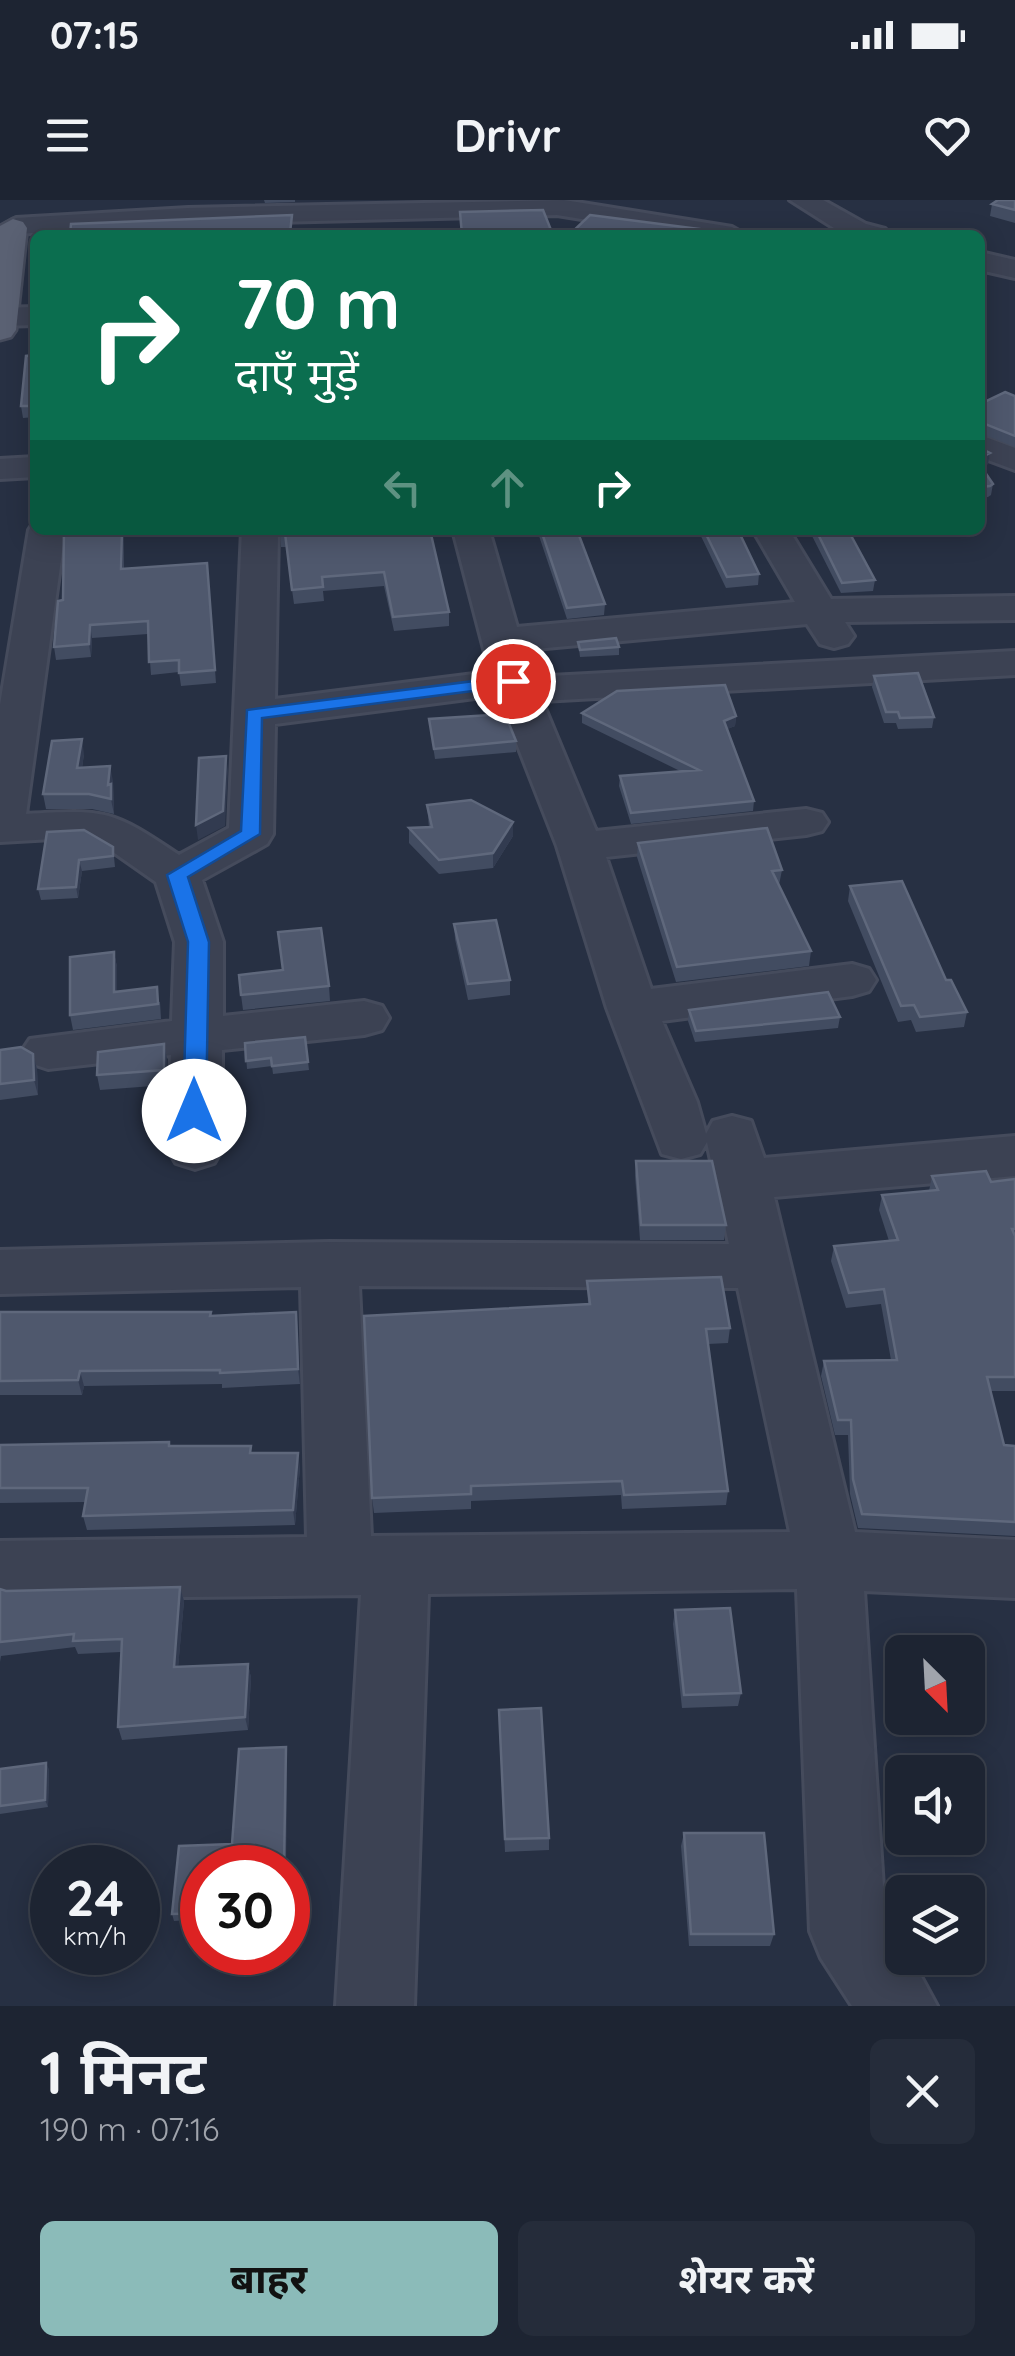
<!DOCTYPE html>
<html lang="hi">
<meta charset="utf-8">
<style>
body{margin:0;font-family:Quicksand,"Noto Sans Devanagari",sans-serif;background:#252c3a;color:#f1f3f6;height:100vh;display:flex;flex-direction:column;font-size:38px;white-space:nowrap}
*{box-sizing:border-box;margin:0}
p{font-size:32px;color:#a0a4ac}
.icon{flex:none;width:55px;height:55px;fill:none;stroke:currentColor;stroke-width:2;stroke-linecap:round;stroke-linejoin:round}
.map{position:relative;height:1806px;overflow:hidden}
.sheet{display:flex;flex-direction:column;background:#1d2432;flex:1}
.sheet>*{flex:none}
.top-card{position:absolute;left:30px;top:30px;width:955px;height:305px;border-radius:15px;box-shadow:0 5px 25px #0003,0 0 0 2px #3b414d;background:#0b6e4f;color:#fff;overflow:hidden}
.needle{width:65px;rotate:156deg}
.buttons{position:absolute;left:885px;top:1435px;display:grid;gap:20px}
.buttons a{display:grid;place-items:center;width:100px;height:100px;border-radius:15px;background:#1d2432;box-shadow:0 5px 25px #0003,0 0 0 2px #3b414d;font-size:50px}
.speed{position:absolute;left:30px;top:1645px;display:flex;gap:20px;font-size:50px;font-weight:700;text-align:center}
.speed>*{display:grid;place-content:center;width:130px;height:130px;border-radius:50%;background:#1d2432;box-shadow:0 5px 25px #0003,0 0 0 2px #3b414d;line-height:1}
.speed small{font-size:25px;font-weight:400}
.speed .limit{border:15px solid #d22;background:#fff;color:#111}
.pin{position:absolute;display:grid;place-items:center;width:85px;height:85px;color:#fff;margin:-42px;border:5px solid #fff;border-radius:50%;box-shadow:0 2px 10px #0007}
.me{position:absolute;width:110px;margin:-55px;rotate:0deg;stroke-linejoin:round;filter:drop-shadow(0 0 8px #0008)}
.turn{display:flex;align-items:center;gap:35px;height:210px;padding:0 40px;font-size:45px}
.turn .icon{width:130px;height:130px;stroke-width:2.5}
.turn b{display:block;font-size:70px;line-height:85px}
.lanes{display:flex;align-items:center;height:95px;padding:0 40px;background:#0003;justify-content:center;gap:50px;direction:ltr}
.lanes .off{opacity:.35}
.round{display:grid;place-items:center;flex:none;width:105px;height:105px;border-radius:15px;background:#252c3a}
.headline{display:flex;align-items:center;justify-content:space-between;height:170px;padding:0 40px}
h1{font-size:60px;font-weight:700;line-height:75px}
.button{display:flex;gap:20px;margin-top:auto;padding:20px 40px}
.button a{flex:1;height:115px;border-radius:15px;background:#8bbbb9;color:#111;font-size:40px;font-weight:700;line-height:115px;text-align:center}
.button a+a{background:#252c3a;color:#f1f3f6}
.status{display:flex;justify-content:space-between;align-items:center;height:70px;padding:0 50px;background:#1d2432;direction:ltr}
.status svg{height:28px;fill:currentColor}
header{display:flex;justify-content:space-between;align-items:center;height:130px;padding:0 40px;background:#1d2432;font-size:45px;font-weight:700}
.map>svg:first-child{display:block}
.lines{fill:none;stroke-linecap:round;stroke-linejoin:round}
.minor-casing{stroke:#454b5c;stroke-width:6}
.major-casing{stroke:#454b5c;stroke-width:5}
.minor{fill:#3c4253;fill-rule:evenodd}
.major{fill:#5a6173;fill-rule:evenodd}
.wall{fill:#424c61}
.shaded-wall{fill:#323b50}
.building{fill:#4f586d;stroke:#5f687c;stroke-width:2.5}
.route{fill:#1a73e8;stroke:#114b97;stroke-width:2.5}
</style>
<div class="status"><b>07:15</b><svg viewBox="0 0 49 12"><path d="M0 12V9h3v3zM5 12V6h3v6zM10 12V3h3v9zM15 12V0h3v12zM26 1h20v11H26zM47 4h2v5h-2z"/></svg></div>
<header><svg class="icon" aria-label="menu" viewBox="0 0 24 24"><path d="M4 6h16M4 12h16M4 18h16"/></svg>Drivr<svg class="icon" aria-label="heart" viewBox="0 0 24 24"><path d="M12 20l-8-8c-3-5 5-10 8-4 3-6 11-1 8 4z"/></svg></header>
<div class="map">
<svg width="1015" height="1806" viewBox="0 0 1015 1806">
<rect width="100%" height="100%" fill="#273043"/>
<g class="lines">
<defs>
<path id="minor" d="M564 0 732 27 746 35H681L557 15 188 24 16 34 2 26 16 18 188 8Z
M790 0H823L866 24 885 29 889 35H845Z
M980 52 1015 60V78L980 70Z
M35 107V125L0 126V108Z
M980 235 1015 248V270L980 257Z
M35 257V277L0 279V259Z
M34 322 35 330H65L26 614C106 609 112 610 179 655L229 628 242 330H278L275 499 490 472 453 330H489L517 427 795 402 753 330H789L831 399 1015 396V420L845 422 854 436 848 444 834 448 820 444 807 424 524 450 532 477 1015 451V475L542 501 596 631 806 609 822 613 828 622 822 631 806 635 606 657 651 789 852 764 869 769 876 780 869 791 852 796 662 821 697 902 706 934 713 921 732 916 751 921 764 958 1015 936V976L774 997 855 1332 1015 1340V1398L864 1391 885 1719 902 1744V1758H911L937 1806H852L821 1758 810 1731 797 1389 428 1394 414 1806H336L361 1395 0 1399V1341L307 1337 301 1087 0 1094V1050L329 1042 729 1044 707 942 700 954 681 959 662 954 607 808 557 646 498 495 275 524 273 634 267 644 202 680 223 742V816L364 801 382 806 389 818 382 830 364 835 222 850V949L214 963 195 969 176 963 168 949 171 855 48 869 30 863 22 851 30 839 172 821 175 742 156 682 96 640 87 637 0 642V505L29 330ZM359 1086 738 1088 790 1332 371 1336Z"/>
<path id="major" d="M13 19 23 22 27 28 16 130 11 137 0 140V26Z"/>
</defs>
<!-- minor casing -->
<use href="#minor" class="minor-casing"/>
<!-- major casing -->
<use href="#major" class="major-casing"/>
<!-- minor -->
<use href="#minor" class="minor"/>
<!-- major -->
<use href="#major" class="major"/>
</g>
<!-- wall -->
<path class="wall" d="M264 0H295V2L265 3Z
M1015 0V23L990 16 992 4Z
M35 155V217L23 218 21 206Z
M1015 196V247L980 233V204Z
M980 248 990 253 988 264 981 267 993 284 991 295 988 297 980 298Z
M64 330H124V369L207 363 216 483 181 486 179 472 151 475 148 434 92 438 91 457 56 460 54 447 63 400Z
M280 330H430L449 412V426L394 431 384 386 323 391 324 401 294 404 286 347H281Z
M537 330H577L605 404 604 415 567 419Z
M698 330H738L759 374 758 385 726 388Z
M809 330H848L875 380 873 391 841 393Z
M578 442 619 447V455L580 457Z
M874 476 934 517 932 528 898 529 896 523H884L872 487Z
M582 513 736 516 735 526 727 529 754 601 753 611 631 624 619 586 620 576 680 571 582 523Z
M429 519 516 541V552L435 559Z
M84 554 82 568 113 581 114 614 92 609H46L43 594Z
M427 605 513 622V636L493 668 439 674 409 643V628H429Z
M47 632 113 647 115 667 82 671 78 698 41 700 38 689Z
M638 643 782 670 779 685 811 751 809 766 676 782 637 657Z
M850 686 946 780 967 812 964 827 916 832 911 820 898 822 848 701Z
M454 724 510 780V795L468 800 455 739Z
M114 752 117 767V792L160 802 161 819 73 830 70 815Z
M283 770 329 786 330 801 243 810 241 795Z
M689 810 840 817 838 828 695 842 688 821Z
M305 837 309 870 273 874 272 866 247 869 245 843Z
M164 844 167 859 166 885 100 890 97 875Z
M0 850 33 854 37 869 38 895 0 900Z
M636 961 726 1025 724 1040H640L635 976Z
M932 976 991 982 1015 979V1191H991L1004 1245 1015 1246V1336L858 1328 850 1294 848 1235H835L821 1176 824 1161 891 1160 881 1104 846 1108 831 1061 834 1046 889 1041 879 1010 882 995 929 991Z
M587 1081 730 1128 728 1143 708 1144 728 1291 726 1305 622 1309 621 1295 471 1301V1309L374 1313 372 1298 588 1104Z
M0 1112H211V1116L296 1112 300 1184 222 1188V1184L84 1186 82 1195H0Z
M0 1245 170 1246 252 1253 300 1267 295 1325 87 1330 83 1316 86 1302 0 1303Z
M180 1387 184 1401 178 1467 248 1464 251 1478 248 1530 122 1540 118 1527 121 1452 78 1454 75 1447 1 1456 0 1462V1389L6 1391Z
M675 1410 741 1493 738 1506 682 1508 673 1424Z
M499 1524 549 1638V1650L505 1652Z
M286 1547 287 1554 286 1668H202V1719L174 1721 172 1714 179 1646 232 1644 239 1549Z
M0 1569H49L48 1607 0 1614Z
M684 1633 774 1734 770 1746H689L681 1646Z"/>
<!-- shaded-wall -->
<path class="shaded-wall" d="M990 253 988 264 980 268V258Z
M122 330H124L123 381 121 369Z
M90 425 92 438 91 457 89 444Z
M736 516 735 526 723 531 724 521Z
M82 539 84 554 80 582 77 568Z
M226 556 228 571 225 626 198 640 196 625Z
M110 566 113 581 114 614 108 585Z
M513 622V636L493 668V653Z
M79 660 82 671 78 698 76 687Z
M114 752 117 767V807L114 792Z
M164 844 167 859 166 885 164 870Z
M33 854 37 869 38 895 34 880Z
M296 1112 298 1127 300 1184 298 1169Z
M80 1171 84 1186 82 1195 78 1180Z
M298 1253 300 1267 295 1325 293 1310Z
M180 1387 184 1401 177 1480 174 1467Z
M248 1464 251 1478 248 1530 245 1517Z
M286 1547 287 1554 285 1668 284 1664Z
M46 1563 49 1569 48 1607 45 1600Z"/>
<!-- building -->
<path class="building" d="M998 0H1015V10L992 4Z
M543 10 553 35H462L460 12Z
M292 15 290 33H295V35H70L71 24Z
M590 15 746 35H569Z
M35 155V206H21L26 156Z
M1005 192 1015 196V236L980 222V204Z
M980 248 990 253 980 258Z
M980 265 993 284 990 286 980 287Z
M64 330H122L121 369 207 363 215 470 179 473V460L149 462 148 421 90 425 89 444 54 447 58 401 63 400Z
M280 330H430L449 412 393 417 384 372 322 377 323 387 292 390 285 333 280 334Z
M541 330H577L605 404 567 408Z
M704 330H738L759 374 727 377Z
M816 330H848L875 380 842 383Z
M616 438 619 447 580 450 578 442Z
M918 473 934 517 900 518 898 512H886L874 476Z
M725 485 736 516 724 521 754 601 631 613 620 576 699 570 582 513 617 491Z
M505 514 516 541 434 549 429 519Z
M82 539 77 568 110 566 108 585 111 584V599L89 594H43L52 541Z
M226 556 223 611 196 625 199 558Z
M471 600 513 622 493 653 439 660 409 628 432 627 427 605Z
M767 628 782 670 772 671 811 751 677 767 638 643Z
M84 630 113 647V656L79 660 76 687 38 689 47 632Z
M902 681 946 780H951L967 812 920 817 914 805 901 806 850 686Z
M496 720 510 780 468 784 454 724Z
M321 728 329 786 241 795 239 775 283 770 278 732Z
M114 752V792L157 787 158 804 70 815V757Z
M828 792 840 817 696 831 689 810Z
M305 837 308 862 272 866 271 858 246 861 245 843Z
M164 844V870L97 875 98 852Z
M21 847 33 854 34 880 0 884V850Z
M636 961H712L726 1025H641Z
M986 971 991 982 1015 979V1029H1012L1015 1036V1177H987L1004 1245 1015 1246V1322L862 1314 853 1279 851 1220H838L824 1161 897 1160 884 1089 849 1093 834 1046 898 1040 882 995 938 990 932 976Z
M721 1077 730 1128 706 1129 728 1291 624 1295 622 1281 471 1286V1294L372 1298 364 1116 590 1104 587 1081Z
M0 1112H211L210 1116 296 1112 298 1169 220 1173V1170L80 1171 78 1180 0 1181Z
M169 1242V1246H251L250 1253H298L293 1310 83 1316 88 1288H0V1245Z
M180 1387 174 1467 248 1464 245 1517 118 1527 122 1439 73 1441 74 1434 0 1442V1389L6 1391Z
M730 1408 741 1493 684 1495 675 1410Z
M541 1508 549 1638 505 1639 499 1510Z
M286 1547 284 1664 278 1665V1668H202V1713L172 1714 179 1646 232 1644 239 1549Z
M46 1563 45 1600 0 1606V1569Z
M684 1633H764L774 1734H691Z"/>
<!-- route -->
<path class="route" d="M513 476 522 481 519 485 262 518 260 634 188 677 209 742 206 911 194 919 186 916 183 911 188 742 167 675 241 631 247 510Z"/>
</svg>
<div class="buttons">
<a><svg class="needle" viewBox="-14 -14 28 28"><path d="M0-13l5 13h-10z" fill="#e53935"/><path d="M0 13l5-13h-10z" fill="#a0a4ac"/></svg></a>
<a><svg class="icon" aria-label="sound" viewBox="0 0 24 24"><path d="M4 9h4l5-4v14l-5-4H4zM17 9q2 3 0 6"/></svg></a>
<a><svg class="icon" aria-label="layers" viewBox="0 0 24 24"><path d="M12 4l9 5-9 5-9-5zM3 14l9 5 9-5"/></svg></a>
</div>
<div class="speed"><div>24<small>km/h</small></div><div class="limit">30</div></div>
<div class="pin" style="left:513px;top:481px;background:#d93025"><svg class="icon" aria-label="arrive" viewBox="0 0 24 24"><path d="M6 21V4h12l-3 4 3 4H6"/></svg></div>
<svg class="me" style="left:194px;top:911px" viewBox="-20 -20 40 40"><circle r="19" fill="#fff"/><path d="M0-13L10 11 0 6-10 11z" fill="#1a73e8"/></svg>
<div class="top-card">
<div class="turn"><svg class="icon" aria-label="right" viewBox="0 0 24 24"><path d="M7 20v-9h11M14 6l5 5-5 5"/></svg><div><b>70 m</b>दाएँ मुड़ें</div></div>
<div class="lanes"><svg class="icon off" aria-label="left" viewBox="0 0 24 24"><path d="M17 20v-9H6M10 6l-5 5 5 5"/></svg><svg class="icon off" aria-label="ahead" viewBox="0 0 24 24"><path d="M12 20V5M6 11l6-6 6 6"/></svg><svg class="icon" aria-label="right" viewBox="0 0 24 24"><path d="M7 20v-9h11M14 6l5 5-5 5"/></svg></div>
</div>
</div>
<section class="sheet">
<div class="headline"><div><h1>1 मिनट</h1><p>190 m · 07:16</p></div><a class="round"><svg class="icon" aria-label="close" viewBox="0 0 24 24"><path d="M6 6l12 12M18 6L6 18"/></svg></a></div>
<div class="button"><a>बाहर</a><a>शेयर करें</a></div>
</section>
